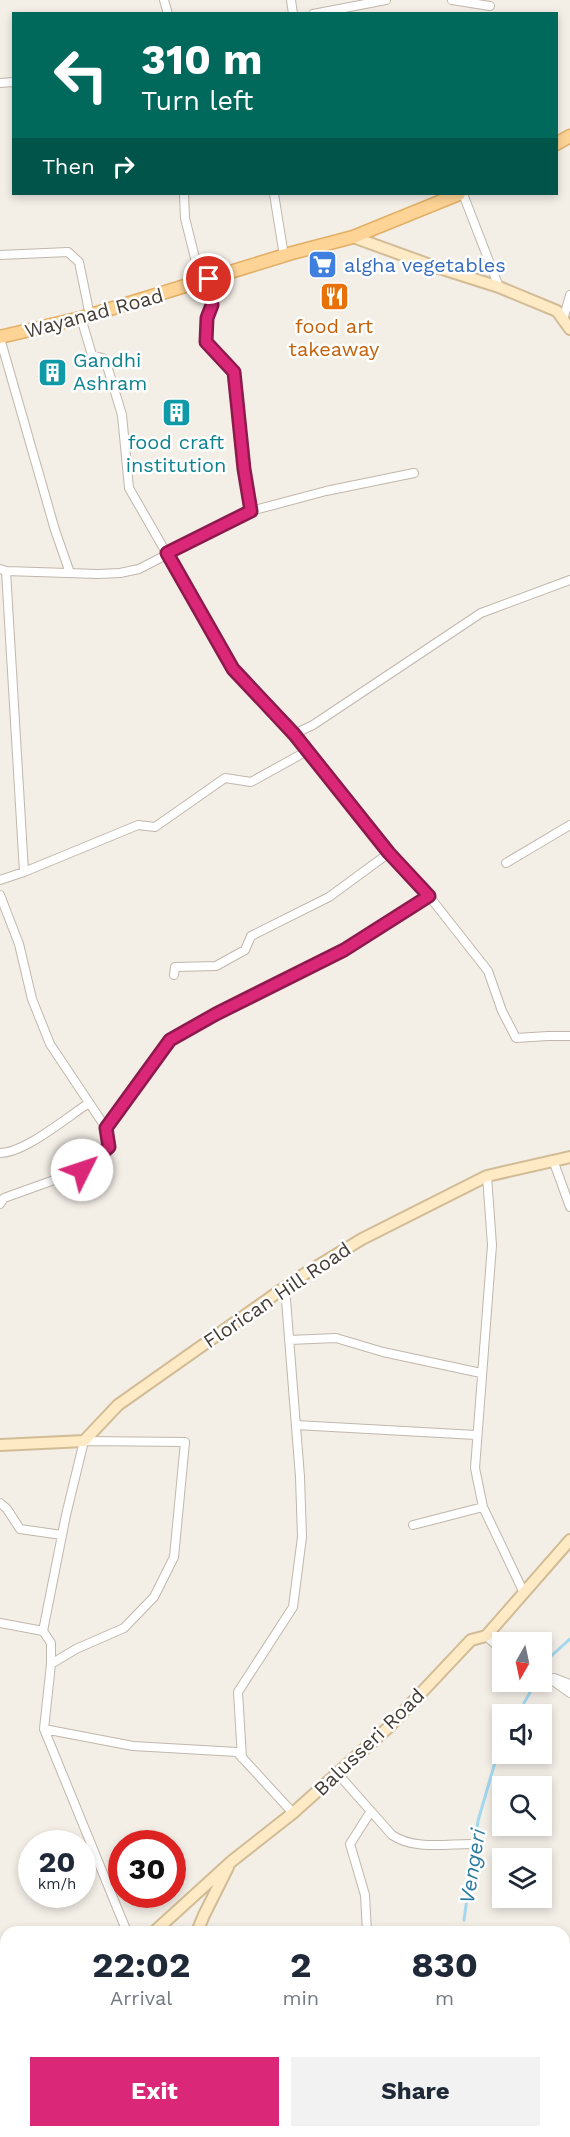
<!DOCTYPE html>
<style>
body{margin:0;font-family:"Work Sans",sans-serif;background:#f2f2f3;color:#1f2937;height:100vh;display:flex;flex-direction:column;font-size:22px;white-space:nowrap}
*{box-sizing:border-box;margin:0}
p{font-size:20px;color:#747a83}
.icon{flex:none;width:33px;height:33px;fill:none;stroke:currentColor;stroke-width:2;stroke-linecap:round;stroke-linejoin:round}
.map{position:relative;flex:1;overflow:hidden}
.details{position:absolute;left:0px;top:1926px;width:570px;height:212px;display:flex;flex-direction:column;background:#fff;border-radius:18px 18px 0 0;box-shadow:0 3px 9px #0003}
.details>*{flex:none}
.guide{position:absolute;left:12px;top:12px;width:546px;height:183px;border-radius:0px;box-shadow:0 3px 9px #0003;background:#00695c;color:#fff;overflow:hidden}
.needle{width:39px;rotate:189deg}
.fabs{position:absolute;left:492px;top:1632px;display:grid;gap:12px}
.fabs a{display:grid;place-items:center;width:60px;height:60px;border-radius:0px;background:#fff;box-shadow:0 3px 9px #0003;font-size:30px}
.speed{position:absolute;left:18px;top:1830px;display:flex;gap:12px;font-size:30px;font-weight:700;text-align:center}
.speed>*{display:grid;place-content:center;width:78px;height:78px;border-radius:50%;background:#fff;box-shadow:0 3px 9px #0003;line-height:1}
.speed small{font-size:15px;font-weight:400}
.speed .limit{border:9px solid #d22;background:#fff;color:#111}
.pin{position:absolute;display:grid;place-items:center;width:51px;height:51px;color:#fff;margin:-26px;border:3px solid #fff;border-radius:50%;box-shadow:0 2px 6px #0007}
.me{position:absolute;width:66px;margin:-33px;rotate:49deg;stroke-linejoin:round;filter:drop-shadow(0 0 4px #0008)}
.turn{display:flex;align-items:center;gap:21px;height:126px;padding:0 30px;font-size:27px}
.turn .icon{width:78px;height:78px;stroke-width:2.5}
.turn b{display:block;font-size:42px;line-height:51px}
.then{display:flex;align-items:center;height:57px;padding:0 30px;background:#0003;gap:12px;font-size:22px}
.eta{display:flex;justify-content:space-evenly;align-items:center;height:102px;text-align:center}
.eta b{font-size:36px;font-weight:700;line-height:42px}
.action{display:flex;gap:12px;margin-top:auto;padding:12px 30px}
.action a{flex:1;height:69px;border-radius:0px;background:#db2777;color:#fff;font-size:24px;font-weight:700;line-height:69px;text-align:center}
.action a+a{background:#f2f2f3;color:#1f2937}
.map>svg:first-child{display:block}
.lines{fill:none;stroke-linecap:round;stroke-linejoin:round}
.stream{stroke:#a3d8ef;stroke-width:3}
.street-casing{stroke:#c1b7ac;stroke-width:10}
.secondary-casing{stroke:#d2bc96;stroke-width:14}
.primary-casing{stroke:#e2af65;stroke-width:15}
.street{stroke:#fff;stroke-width:8}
.secondary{stroke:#feeac5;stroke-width:10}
.primary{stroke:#fdd495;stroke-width:12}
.route-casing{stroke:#8e194d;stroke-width:15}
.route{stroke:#db2777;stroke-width:10}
.labels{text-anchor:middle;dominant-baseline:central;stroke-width:5;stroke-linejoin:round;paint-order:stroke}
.shop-label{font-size:20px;fill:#366cbe;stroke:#fff;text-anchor:start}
.street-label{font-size:20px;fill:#453d35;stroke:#fff}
.food-label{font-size:20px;fill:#c56008;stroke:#fff}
.culture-label{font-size:20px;fill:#0d838f;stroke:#fff;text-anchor:start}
.water-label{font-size:21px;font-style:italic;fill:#2d7ca0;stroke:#fff}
</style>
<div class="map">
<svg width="570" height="2137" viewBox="0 0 570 2137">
<rect width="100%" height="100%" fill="#f3eee6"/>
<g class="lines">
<!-- stream -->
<path class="stream" d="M545 1665 550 1657 570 1639
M524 1703 536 1682
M464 1920 478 1821 498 1752 502 1744"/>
<defs>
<path id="street" d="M164 0 168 14
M291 0 293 14
M452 0 490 6
M313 14 386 0
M0 83 14 82
M184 194 185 218 201 282
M274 194 284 256
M463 194 499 287
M0 255 68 252 79 262 90 316
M209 279 212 305 207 318 206 342 234 372 244 469 251 511
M81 318 92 355 105 359 122 415 129 488 233 669 294 734
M563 320 570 295
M0 338 55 530 70 573
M0 569 6 571 98 574 120 573 139 569 251 511 326 491 414 473
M6 571 24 872
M389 853 294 734 313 725 481 613 570 580
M506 863 570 825
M0 880 24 872 138 825 155 827 225 778 251 782 307 751
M0 895 19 944 32 999 50 1044 106 1128 170 1040 216 1014 344 950 429 896
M174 975 175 967 216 966 245 950 251 936 329 897 389 853 429 896 488 971 502 1011 516 1038 548 1036H570
M0 1153C25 1153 67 1117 89 1103
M553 1160 570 1207
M487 1176 492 1245 475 1468 483 1507 524 1593
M0 1204 4 1198 82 1170 109 1147 106 1128
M289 1340 336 1338 383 1352 481 1373
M296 1425 476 1435
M0 1503 7 1509 20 1529 62 1535
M413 1525 483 1507
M0 1623 43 1631 51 1643V1664L44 1729 133 1746 237 1752 293 1813
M43 1631 66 1515 84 1441 185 1442 174 1557 154 1597 124 1628 76 1649 51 1664
M486 1636 502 1650
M542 1673 570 1693
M554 1678 570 1684
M44 1729 127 1932
M242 1758 238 1692 293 1607 302 1537 300 1477 285 1287
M338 1774 392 1835C414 1850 445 1844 472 1844
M367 1932 365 1895 350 1844 371 1811
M396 1932H401"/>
<path id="secondary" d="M353 237 433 266 499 287 557 311 570 329
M0 1445 84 1441 118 1405 298 1278 362 1239 487 1176 570 1157
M154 1932 232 1861 293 1813 390 1726 471 1640 486 1636 570 1540
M197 1932 204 1915 228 1867
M0 2021 6 2020
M113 2137 116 2132"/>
<path id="primary" d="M556 144 570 136
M0 337 81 318 292 253 353 237 459 194"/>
</defs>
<!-- street casing -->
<use href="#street" class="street-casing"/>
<!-- secondary casing -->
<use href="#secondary" class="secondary-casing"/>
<!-- primary casing -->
<use href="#primary" class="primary-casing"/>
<!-- street -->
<use href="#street" class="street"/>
<!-- secondary -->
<use href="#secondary" class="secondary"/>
<!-- primary -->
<use href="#primary" class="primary"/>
</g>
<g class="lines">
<defs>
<path id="route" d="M82 1170 109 1147 106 1128 170 1040 216 1014 344 950 429 896 389 853 294 734 233 669 167 553 251 511 244 469 234 372 206 342 207 318 212 305 209 279"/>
</defs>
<!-- route casing -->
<use href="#route" class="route-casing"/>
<!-- route -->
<use href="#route" class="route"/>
</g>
<!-- icons -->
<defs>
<symbol id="supermarket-square" viewBox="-11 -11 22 22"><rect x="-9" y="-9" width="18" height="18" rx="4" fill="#3f7fe0" stroke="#fff"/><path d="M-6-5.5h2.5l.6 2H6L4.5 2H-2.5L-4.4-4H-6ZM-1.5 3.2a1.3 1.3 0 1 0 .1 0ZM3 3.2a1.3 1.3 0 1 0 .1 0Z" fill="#fff"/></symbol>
<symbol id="restaurant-square" viewBox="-11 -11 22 22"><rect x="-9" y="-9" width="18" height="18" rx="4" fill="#e8710a" stroke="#fff"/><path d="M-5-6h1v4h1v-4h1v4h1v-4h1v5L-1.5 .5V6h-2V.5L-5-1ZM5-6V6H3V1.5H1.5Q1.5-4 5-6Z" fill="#fff"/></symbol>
<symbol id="building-square" viewBox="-11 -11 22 22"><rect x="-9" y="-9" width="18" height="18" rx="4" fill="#0f9aa8" stroke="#fff"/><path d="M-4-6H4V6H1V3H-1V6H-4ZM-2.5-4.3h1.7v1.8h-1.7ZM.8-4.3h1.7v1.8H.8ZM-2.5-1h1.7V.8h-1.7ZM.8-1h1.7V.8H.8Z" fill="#fff"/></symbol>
</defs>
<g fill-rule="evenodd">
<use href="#supermarket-square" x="306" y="248" width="33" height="33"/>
<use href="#restaurant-square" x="318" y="280" width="33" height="33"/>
<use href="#building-square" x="36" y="356" width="33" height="33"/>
<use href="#building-square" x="160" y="396" width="33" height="33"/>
</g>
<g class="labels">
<!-- shop labels -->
<g class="shop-label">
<text x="344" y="265">algha vegetables</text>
</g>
<!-- street labels -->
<g class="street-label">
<text transform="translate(94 313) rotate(-15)">Wayanad Road</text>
<text transform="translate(277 1295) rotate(-34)">Florican Hill Road</text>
<text transform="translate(369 1742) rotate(-44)">Balusseri Road</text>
</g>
<!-- food labels -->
<g class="food-label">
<text x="334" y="326">food art<tspan x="334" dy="23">takeaway</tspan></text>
</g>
<!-- culture labels -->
<g class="culture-label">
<text x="73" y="360">Gandhi<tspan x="73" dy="23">Ashram</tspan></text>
<text x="176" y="442" text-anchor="middle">food craft<tspan x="176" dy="23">institution</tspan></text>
</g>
<!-- water labels -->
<g class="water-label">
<text transform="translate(472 1866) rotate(-81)">Vengeri</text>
</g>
</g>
</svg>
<div class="fabs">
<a><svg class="needle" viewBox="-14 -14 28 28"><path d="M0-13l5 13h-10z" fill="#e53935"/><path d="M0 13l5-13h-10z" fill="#747a83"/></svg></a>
<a><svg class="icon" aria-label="sound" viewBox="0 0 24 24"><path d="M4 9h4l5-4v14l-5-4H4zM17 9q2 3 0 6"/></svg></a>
<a><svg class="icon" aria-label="search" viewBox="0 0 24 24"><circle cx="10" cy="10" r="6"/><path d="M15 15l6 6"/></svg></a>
<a><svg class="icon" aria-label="layers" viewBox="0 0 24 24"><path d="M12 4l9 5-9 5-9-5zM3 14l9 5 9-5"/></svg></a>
</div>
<div class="speed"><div>20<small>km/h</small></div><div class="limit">30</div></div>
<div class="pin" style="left:209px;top:279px;background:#d93025"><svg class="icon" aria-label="arrive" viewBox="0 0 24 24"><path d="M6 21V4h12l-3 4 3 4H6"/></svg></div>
<svg class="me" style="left:82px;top:1170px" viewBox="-20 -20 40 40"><circle r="19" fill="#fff"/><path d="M0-13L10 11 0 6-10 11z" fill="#db2777"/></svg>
<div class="guide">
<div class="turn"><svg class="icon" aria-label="left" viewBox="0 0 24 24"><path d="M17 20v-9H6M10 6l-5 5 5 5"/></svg><div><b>310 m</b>Turn left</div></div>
<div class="then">Then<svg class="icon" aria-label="right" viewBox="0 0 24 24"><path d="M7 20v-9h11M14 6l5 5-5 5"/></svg></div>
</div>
<section class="details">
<div class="eta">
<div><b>22:02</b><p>Arrival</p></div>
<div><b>2</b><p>min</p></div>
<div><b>830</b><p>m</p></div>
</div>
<div class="action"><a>Exit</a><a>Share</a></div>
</section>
</div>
